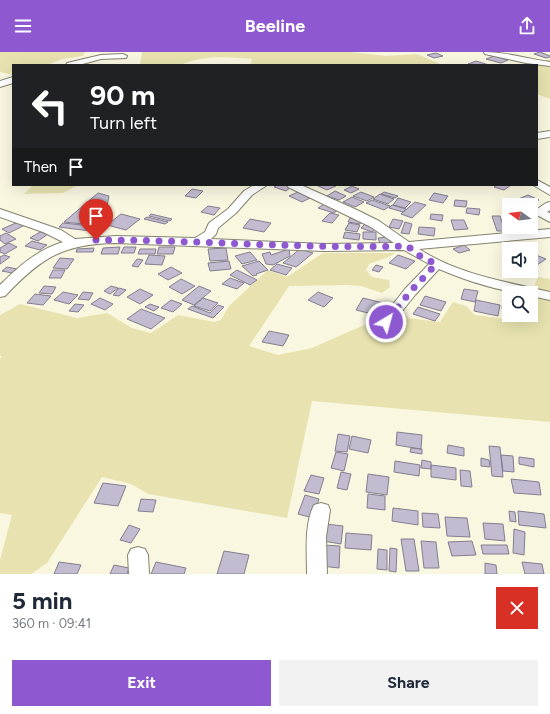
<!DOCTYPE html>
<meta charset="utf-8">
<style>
body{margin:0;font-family:Figtree,sans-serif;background:#f2f2f3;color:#1f2937;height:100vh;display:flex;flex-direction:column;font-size:15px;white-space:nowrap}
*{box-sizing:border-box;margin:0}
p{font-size:13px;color:#747a83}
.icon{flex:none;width:22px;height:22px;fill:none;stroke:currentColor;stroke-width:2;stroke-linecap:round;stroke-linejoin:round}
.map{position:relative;height:522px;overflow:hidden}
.panel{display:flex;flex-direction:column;background:#fff;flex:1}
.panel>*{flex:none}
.banner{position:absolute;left:12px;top:12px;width:526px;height:122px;border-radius:0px;box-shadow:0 4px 16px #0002;background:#202124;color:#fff;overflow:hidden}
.needle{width:26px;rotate:284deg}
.fabs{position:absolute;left:502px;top:146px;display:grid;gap:8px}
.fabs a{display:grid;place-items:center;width:36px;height:36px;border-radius:0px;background:#fff;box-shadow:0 4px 16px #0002;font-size:20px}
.pin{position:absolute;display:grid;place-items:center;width:34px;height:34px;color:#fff;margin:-41px -17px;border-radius:50% 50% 50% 0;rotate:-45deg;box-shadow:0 0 4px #0007}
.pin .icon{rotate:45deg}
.me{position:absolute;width:44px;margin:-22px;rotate:37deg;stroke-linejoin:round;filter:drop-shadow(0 0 3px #0008)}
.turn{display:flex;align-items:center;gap:14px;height:84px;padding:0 12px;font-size:18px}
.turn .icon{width:52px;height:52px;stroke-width:2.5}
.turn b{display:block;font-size:28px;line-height:34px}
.then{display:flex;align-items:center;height:38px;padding:0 12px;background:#0003;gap:8px;font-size:15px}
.round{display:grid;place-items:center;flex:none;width:42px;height:42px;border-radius:0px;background:#f2f2f3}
.summary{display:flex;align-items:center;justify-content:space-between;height:68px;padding:0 12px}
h1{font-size:24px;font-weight:700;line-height:30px}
.cta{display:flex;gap:8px;margin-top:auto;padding:8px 12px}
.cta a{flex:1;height:46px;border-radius:0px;background:#8d58d0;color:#fff;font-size:16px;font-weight:700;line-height:46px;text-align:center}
.cta a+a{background:#f2f2f3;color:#1f2937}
header{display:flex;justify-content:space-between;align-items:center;height:52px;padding:0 12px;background:#8d58d0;color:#fff;font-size:18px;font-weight:700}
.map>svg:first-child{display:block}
.green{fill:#e7e2af}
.building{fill:#c3bcd0;stroke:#847d90}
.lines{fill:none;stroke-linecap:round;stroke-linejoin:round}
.minor-casing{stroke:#85836f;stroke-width:2}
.minor{fill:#fff;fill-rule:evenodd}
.route{stroke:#8d58d0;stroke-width:7;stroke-dasharray:0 12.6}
</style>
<header><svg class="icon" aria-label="menu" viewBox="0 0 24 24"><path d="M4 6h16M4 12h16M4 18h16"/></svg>Beeline<svg class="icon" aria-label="share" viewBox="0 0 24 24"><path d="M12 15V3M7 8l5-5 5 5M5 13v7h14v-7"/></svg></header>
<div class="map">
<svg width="550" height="522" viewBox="0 0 550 522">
<rect width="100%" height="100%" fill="#f9f7e0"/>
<!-- green -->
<path class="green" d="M0 0H84L85 1 82 4 62 7 47 13H13V23L0 20Z
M142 0H351L386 4 417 2 442 13H250L252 7C228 5 206 3 183 12L185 13H140Z
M550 7V47L537 42V13H535Z
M33 133H78L63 141 24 142Z
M323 201H395L389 205 369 212 366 218 372 225 389 228 390 235 382 241 361 234 347 233 289 234 249 294 278 303 312 296 380 266 394 249 408 266 440 270 453 250 466 254 475 263 513 268 517 263H531V242L538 225 550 227V370L312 349 287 466 148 442 131 432 102 425 47 511 31 522H0V508L12 463 0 461V307L2 304H0V263L20 252 77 266 107 261 132 276 151 281 178 263 214 270 221 268 229 254 268 218 287 225Z"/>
<!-- building -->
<path class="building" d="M540 0 550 4V5L546 6 534 2Z
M436 1 443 4 434 6 427 3Z
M494 4 508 8 501 11 486 7Z
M476 9 489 13 468 12Z
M278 133H285L291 135 286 139 274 135Z
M321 133H333L336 134 327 138 318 134Z
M497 133H511L504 138 494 135Z
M352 134 359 137 351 141 344 138Z
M192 137 203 139 196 146 185 144Z
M335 139 346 144 339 148 327 144Z
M298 140 312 145 302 150 289 144Z
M361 140 374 145 367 149 353 144Z
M384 140 398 144 395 146 381 142Z
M98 141 109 144 103 174 64 170Z
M434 141 448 144 443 151 429 148Z
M380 142 394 147 388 152 373 147Z
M528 143 539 148 529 153H517L511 150Z
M352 145 364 150 355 155 343 150Z
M398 146 411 150 405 156 393 153Z
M372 148 390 154 384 158 366 151Z
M455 148 467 149 466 155 454 154Z
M415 150 426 153 412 166 401 162Z
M324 152 339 157 334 161 318 156Z
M392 153 406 157 403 160 389 156Z
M208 154 220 156 214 163 201 160Z
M467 156 480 157 479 163 466 161Z
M330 161 339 163 332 171 322 169Z
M121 162 140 167 126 178 107 173Z
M151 162 172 167 170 169 149 164Z
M431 162 443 163 442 169 430 167Z
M492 164H500L505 179H497Z
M147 165 168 170 165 172 144 167Z
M350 166 362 168 360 172 348 170Z
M250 167 271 171 264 180 243 176Z
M393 167 403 169 399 177 389 175Z
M451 168H464L468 177 454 178Z
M18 170 25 173 9 181 2 177Z
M405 170 412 172 409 182 401 181Z
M63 171 101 175 98 180 59 175Z
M349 171 360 173 357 180 345 178Z
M366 171 377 175 372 180 361 176Z
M419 175 435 176 434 184 418 182Z
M40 180 48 182 38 189 30 186Z
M345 180 360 182 359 188 343 186Z
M363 180H376V188L363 187Z
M6 181 16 187 5 192 0 188V184Z
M389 185 391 192H380L378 186Z
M32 189 47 193 40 198 25 194Z
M9 191 17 195 5 202 0 200V196Z
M464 193 470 198 459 201 453 197Z
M120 195 118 202H101L103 196Z
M124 195H136L134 201H121Z
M159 195H175L173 202H157Z
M94 196 93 200H76L77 197Z
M226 196 228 208 210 209 208 197Z
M140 197H156L155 202H138Z
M289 197 290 204 273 213 266 212 262 202 270 200 271 203Z
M300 197 313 201 296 215 283 211Z
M250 200 257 208 242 212 235 204Z
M531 201 546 207 531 217Z
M4 203 10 205 0 212V205Z
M149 203 165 204 162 213 145 212Z
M398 203 415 209 406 217 389 211Z
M60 206 74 207 67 217 53 216Z
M137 207 143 208 138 215 132 214Z
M229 209 231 217 210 219 208 211Z
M259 209 268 218 256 222 257 223 253 224 242 214Z
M277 212 292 216 286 223 270 218Z
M376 213 383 215 379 220 372 218Z
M7 215 17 217 12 221 2 219Z
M171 215 182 221 168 228 158 222Z
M53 218H65L61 226H49Z
M237 218 257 228 250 233 230 223Z
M230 226 244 231 237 237 222 232Z
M181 227 195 234 182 242 169 235Z
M44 234 56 235 52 242 39 241Z
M111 234 118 236 110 242 104 239Z
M199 234 211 239 194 253 182 248Z
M119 236 126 238 119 244 113 243Z
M140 237 153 243 140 252 127 245Z
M464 237 478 239 475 250 461 247Z
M63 240 78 243 69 252 54 248Z
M83 240 93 241 89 248 78 247Z
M318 240 333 246 324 255 308 248Z
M35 242 51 244 43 253 27 251Z
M425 244 446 250 441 259 420 253Z
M100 246 113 252 105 258 91 252Z
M203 246 218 251 210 259 194 254Z
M363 246 387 252 380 264 356 258Z
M171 248 182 252 173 260 161 256Z
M476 248 500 253 498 264 474 259Z
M503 248 509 249V258L502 257Z
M75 252 84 253 78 260 69 259Z
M150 252 159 255 154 259 145 255Z
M218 253 224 255 213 266 188 257 192 254 210 261Z
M418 255 440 262 435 269 413 262Z
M141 257 165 266 151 277 127 267Z
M269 279 289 283 283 294 262 290Z
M397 380 422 383 421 397 396 393Z
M338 382 350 384 347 400 335 399Z
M352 384 371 388 368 401 349 397Z
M448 393 464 396V404L447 401Z
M489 394 500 395 503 425 492 424Z
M411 396 422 397V402L410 400Z
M336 400 348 402 344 419 331 416Z
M501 403 513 404 514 420 503 419Z
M519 405 534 407V415L519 412Z
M481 406 489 408 490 415 481 414Z
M422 408 431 410V417L421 416Z
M395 409 420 413 419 424 394 420Z
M431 413 456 416V428L431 425Z
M460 418 470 419 472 435 461 434Z
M341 420 351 422 347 438 337 436Z
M368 422 389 425 387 443 366 440Z
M311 423 324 426 319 442 304 439Z
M511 427 539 430 541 443 514 441Z
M103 431 126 434 118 454 94 451Z
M368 442 385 444V458L367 456Z
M305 443 319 447 313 466 298 462Z
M141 447 156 448 153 460 138 459Z
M393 456 418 459V473L392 469Z
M509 459 515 460 516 470 510 469Z
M518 459 544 462 546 476 519 473Z
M422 461 438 462 440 476 423 475Z
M445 465 467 466 470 485 447 484Z
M483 471 503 472 505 489 485 487Z
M325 472 343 474 341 492 323 489Z
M129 473 140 477 131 491 120 488Z
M514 477 525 480 524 503 513 501Z
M346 481 372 483 371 498 345 496Z
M401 487H414L419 519H406Z
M421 489 436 490 439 516H424Z
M472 489 476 503 452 504 448 490Z
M323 493 340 494 339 516 321 514Z
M481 493H507L509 502H483Z
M390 496 397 497 396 520 389 519Z
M378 497 387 498V518L377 517Z
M224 499 249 503 244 522H217Z
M59 510 81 513 77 522H54Z
M156 510 186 516 184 522H151Z
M522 510 542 512 544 522H525Z
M485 511 496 513 497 522H485Z
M114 513 129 516 127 522H110Z"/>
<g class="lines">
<defs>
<path id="minor" d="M484 0C506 0 528 7 550 10V14L526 11 485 2Z
M123 2 127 4 126 6 101 7 79 13H66L67 11 101 3Z
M13 25V31L0 35V29Z
M550 79V85L537 87V81Z
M537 128 550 135V143L533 133H537Z
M254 133H267L252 143 236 161 218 176 216 182 211 187 324 192 394 191 371 175 288 135 287 133H301L359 159 379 169 409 190 550 177V185L419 197C457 222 506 230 550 240V248L531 244V241C502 241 465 228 439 217L415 243 391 273 386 274 381 273 379 270 405 237 429 212 404 198 324 199 116 191C62 192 41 206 5 244L0 245V233C18 215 37 198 63 190L43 180 0 165V157L61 178 75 187 116 184 195 186 205 180 209 171 228 157 244 139Z
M550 150V158L547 160 550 161V170L535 162 533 160 546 151Z
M321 451 328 453 330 458 326 485 327 522H307C307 500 304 473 314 453Z
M138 495 145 497 148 503 149 522H129L128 503 131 497Z"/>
</defs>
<!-- minor casing -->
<use href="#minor" class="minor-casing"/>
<!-- minor -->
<use href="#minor" class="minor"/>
</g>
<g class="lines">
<!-- route -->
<path class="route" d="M96 188C200 188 304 197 408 194L416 202 436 212 410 240 386 270"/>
</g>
</svg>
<div class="fabs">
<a><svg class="needle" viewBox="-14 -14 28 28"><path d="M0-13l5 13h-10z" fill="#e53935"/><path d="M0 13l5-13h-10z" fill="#747a83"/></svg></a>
<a><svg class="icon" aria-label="sound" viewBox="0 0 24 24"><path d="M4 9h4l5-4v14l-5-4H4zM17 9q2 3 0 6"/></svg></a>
<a><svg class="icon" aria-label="search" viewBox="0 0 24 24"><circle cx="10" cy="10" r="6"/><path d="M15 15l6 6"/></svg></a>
</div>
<div class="pin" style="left:96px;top:188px;background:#d93025"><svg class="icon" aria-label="arrive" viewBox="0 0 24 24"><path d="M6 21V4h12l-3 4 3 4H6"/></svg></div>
<svg class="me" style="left:386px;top:270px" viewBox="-20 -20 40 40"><circle r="17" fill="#8d58d0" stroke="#fff" stroke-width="3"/><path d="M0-11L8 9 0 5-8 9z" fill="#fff"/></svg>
<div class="banner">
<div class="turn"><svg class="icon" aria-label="left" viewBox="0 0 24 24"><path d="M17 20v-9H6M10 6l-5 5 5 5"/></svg><div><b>90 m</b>Turn left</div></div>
<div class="then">Then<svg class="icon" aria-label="arrive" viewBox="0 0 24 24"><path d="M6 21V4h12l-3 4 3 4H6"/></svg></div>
</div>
</div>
<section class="panel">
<div class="summary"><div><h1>5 min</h1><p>360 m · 09:41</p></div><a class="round" style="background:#d93025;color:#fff"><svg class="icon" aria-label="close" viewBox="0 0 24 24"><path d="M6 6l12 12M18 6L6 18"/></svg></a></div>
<div class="cta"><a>Exit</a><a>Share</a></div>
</section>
